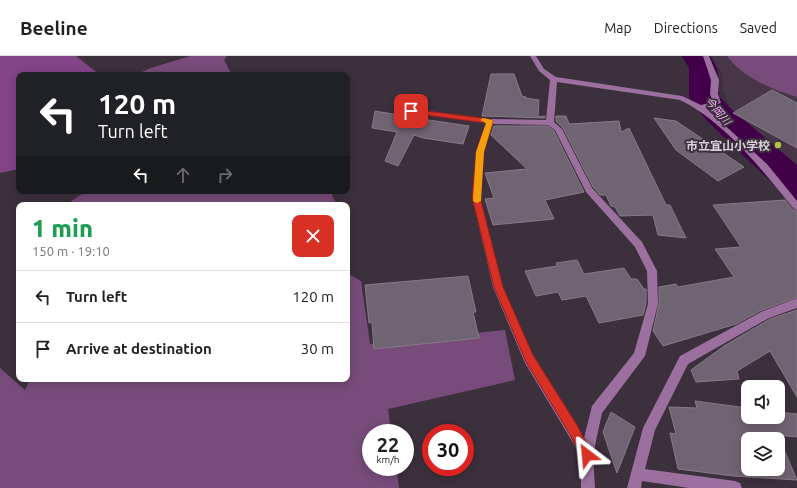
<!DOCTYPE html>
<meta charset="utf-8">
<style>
body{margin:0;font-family:Ubuntu,"Noto Sans JP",sans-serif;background:#f2f2f2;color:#202124;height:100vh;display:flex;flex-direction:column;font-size:15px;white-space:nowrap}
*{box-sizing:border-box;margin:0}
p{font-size:13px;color:#757577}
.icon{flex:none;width:22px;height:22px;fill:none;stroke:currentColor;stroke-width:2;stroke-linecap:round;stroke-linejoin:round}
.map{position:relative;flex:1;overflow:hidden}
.panel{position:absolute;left:16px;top:146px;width:334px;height:180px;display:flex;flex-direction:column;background:#fff;border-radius:8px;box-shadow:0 2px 10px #0003}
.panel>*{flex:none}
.banner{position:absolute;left:16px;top:16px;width:334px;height:122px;border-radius:8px;box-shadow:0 2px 10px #0003;background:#202124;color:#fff;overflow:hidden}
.fabs{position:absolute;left:741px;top:324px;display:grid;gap:8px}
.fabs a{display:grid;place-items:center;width:44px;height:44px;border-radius:8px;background:#fff;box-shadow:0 2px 10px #0003;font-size:20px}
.speed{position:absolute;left:362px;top:368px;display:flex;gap:8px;font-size:20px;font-weight:700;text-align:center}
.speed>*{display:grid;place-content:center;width:52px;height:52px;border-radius:50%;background:#fff;box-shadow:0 2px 10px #0003;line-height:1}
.speed small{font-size:10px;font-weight:400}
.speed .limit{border:6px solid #d22;background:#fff;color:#111}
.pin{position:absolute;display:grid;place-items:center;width:34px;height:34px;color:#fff;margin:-17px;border-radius:8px;box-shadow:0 2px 6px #0006}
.me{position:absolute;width:44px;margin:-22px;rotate:331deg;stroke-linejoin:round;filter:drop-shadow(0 0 3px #0008)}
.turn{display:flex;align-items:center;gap:14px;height:84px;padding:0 16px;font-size:18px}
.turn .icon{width:52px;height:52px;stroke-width:2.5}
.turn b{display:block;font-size:28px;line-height:34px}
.lanes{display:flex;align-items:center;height:38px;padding:0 16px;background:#0003;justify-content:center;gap:20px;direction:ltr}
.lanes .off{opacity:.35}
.round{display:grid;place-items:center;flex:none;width:42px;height:42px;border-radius:8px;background:#f2f2f2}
.overview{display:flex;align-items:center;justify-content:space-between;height:68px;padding:0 16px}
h1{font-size:24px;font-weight:800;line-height:30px;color:#1e9e55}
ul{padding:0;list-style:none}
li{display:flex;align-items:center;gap:12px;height:52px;padding:0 16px;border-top:1px solid #e0e0e0}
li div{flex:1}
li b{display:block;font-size:15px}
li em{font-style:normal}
header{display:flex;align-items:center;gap:24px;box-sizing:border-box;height:56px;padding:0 20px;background:#fff;border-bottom:1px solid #e0e0e0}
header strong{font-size:19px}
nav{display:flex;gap:22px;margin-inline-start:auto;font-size:14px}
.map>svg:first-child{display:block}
.built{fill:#473648}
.green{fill:#774c7a}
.forest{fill:#834488}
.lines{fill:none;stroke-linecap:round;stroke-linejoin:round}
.river{fill:#410047;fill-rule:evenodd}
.building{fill:#716472;stroke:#877a88;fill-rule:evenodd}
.minor{fill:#9b709e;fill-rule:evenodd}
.route{fill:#d93025;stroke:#8d1f18}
.slow{fill:#f59e0b}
.poi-dot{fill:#b6c149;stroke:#3c303d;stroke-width:1.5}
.labels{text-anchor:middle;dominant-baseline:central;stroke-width:4;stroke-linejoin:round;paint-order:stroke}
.far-water-label{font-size:11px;font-style:italic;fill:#fab4fe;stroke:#3c303d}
.poi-label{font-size:12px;font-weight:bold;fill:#d8d1d9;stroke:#3c303d;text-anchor:end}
</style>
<header>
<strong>Beeline</strong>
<nav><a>Map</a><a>Directions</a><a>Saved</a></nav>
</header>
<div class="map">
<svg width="797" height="432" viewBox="0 0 797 432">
<rect width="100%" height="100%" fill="#3c303d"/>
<!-- built -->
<path class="built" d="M711 0H797V125L720 54 730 49 723 36V19Z"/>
<!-- green -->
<path class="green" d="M190 0H227L224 4 232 19H136L148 13Z
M727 0H797V41C772 33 743 22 727 0Z
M86 135H330L337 149H66Z
M347 217 361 225 370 288 505 274 515 324 388 353 391 377H371V411H396L399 432H0V312L25 334 30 323H347Z"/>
<!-- forest -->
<path class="forest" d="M0 0H76L100 19H19V113L0 117Z"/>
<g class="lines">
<!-- river -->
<path class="river" d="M682 0H710L717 12 719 40 729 51 797 109V144L784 140 780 134 707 65 693 48 689 41V12Z"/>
</g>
<!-- building -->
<path class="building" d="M491 18H514L522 40 526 41V42L539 44 538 61 545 60V62L482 60Z
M772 34 797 47V92L733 57Z
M375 55 404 60V58L423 61 422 63 469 70 463 88 423 82 414 79 398 110 385 105 397 76 372 72Z
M556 60H566L569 68 619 65 621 76 629 72 666 149H670L686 182 658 179 653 159 620 160 615 151 611 150 606 139H600L593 131 563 72 556 65Z
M654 62 676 65 744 111 718 125 676 94Z
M494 70H548L554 75 584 136 545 144 554 163 493 169 485 143 494 142 485 117 527 113 491 79Z
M785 144 793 154 797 155V241L760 255 736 268 663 290 653 275 659 248V231L676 228 678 231 734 221 715 193 741 191 713 149Z
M577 204 584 218 624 212 631 223H637L644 233H646V248L643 259 599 267 586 240 562 244 558 236 536 240 525 215 557 210 556 207Z
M468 220 476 256H473L479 282 374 293 372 266 369 267 365 229Z
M797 254V341L770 295 737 315 739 323 696 326 691 314 724 290 770 263Z
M695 345 748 352V361H778V356L797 358V381L778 379 797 424 733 420 678 413 670 377 676 378 669 351 697 352ZM748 383H778V413H748Z
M611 356 635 371 617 417 603 376Z"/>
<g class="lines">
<!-- minor -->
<path class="minor" d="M530 0H536L544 13 556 21 682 40 701 49 713 46 710 38 711 24 703 0H709L719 24 718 38 721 47 706 52 767 108 797 145V154L794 153C763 115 725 66 680 44L557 26 554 66 562 73 592 132 642 186 657 215 658 248 645 300 602 357 593 399 595 432H581V400L525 307 493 231 472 141 476 96 486 67 411 57 407 55 411 53 490 63 546 64 550 24 539 15ZM493 68 548 69 555 74 586 136 635 191 647 215 648 248 634 297 592 350 584 382 533 299 503 231 480 141 484 96Z
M797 242V252L769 262 688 308 655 374 645 413 735 425 740 427 742 432H689L642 425 641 432H627L643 372 680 300 761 256Z"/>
</g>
<!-- route -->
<path class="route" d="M411 53 490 63 493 65 484 96 480 141 503 231 533 299 577 369 591 395 593 399 591 403 587 405 583 403 569 377 526 306 494 231 472 141 476 96 486 67 409 57 408 55Z"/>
<!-- slow -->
<path class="slow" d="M483 62 492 64 493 65 484 96 481 145 477 147 473 145 476 96 486 67 480 64Z"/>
<!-- markers -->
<circle class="poi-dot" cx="778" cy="89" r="4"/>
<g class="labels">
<!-- far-water labels -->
<g class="far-water-label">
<text transform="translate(718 55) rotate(49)">今岡川</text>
</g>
<!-- poi labels -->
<g class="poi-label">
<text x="770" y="89">市立宜山小学校</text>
</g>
</g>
</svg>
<div class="fabs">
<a><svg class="icon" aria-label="sound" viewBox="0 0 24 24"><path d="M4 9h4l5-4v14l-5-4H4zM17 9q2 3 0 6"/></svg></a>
<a><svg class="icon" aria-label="layers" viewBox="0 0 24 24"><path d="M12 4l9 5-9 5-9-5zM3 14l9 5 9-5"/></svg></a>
</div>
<div class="speed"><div>22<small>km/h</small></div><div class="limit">30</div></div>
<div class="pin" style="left:411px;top:55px;background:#d93025"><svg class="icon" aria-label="arrive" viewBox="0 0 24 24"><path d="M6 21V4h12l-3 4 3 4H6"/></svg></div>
<svg class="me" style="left:587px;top:399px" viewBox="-20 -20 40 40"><path d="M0-17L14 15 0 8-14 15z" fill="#d93025" stroke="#fff" stroke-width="4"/></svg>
<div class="banner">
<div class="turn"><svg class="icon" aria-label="left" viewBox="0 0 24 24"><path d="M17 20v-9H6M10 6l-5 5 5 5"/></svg><div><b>120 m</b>Turn left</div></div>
<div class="lanes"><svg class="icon" aria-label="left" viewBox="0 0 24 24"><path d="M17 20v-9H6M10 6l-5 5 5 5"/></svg><svg class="icon off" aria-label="ahead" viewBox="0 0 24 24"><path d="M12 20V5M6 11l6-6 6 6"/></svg><svg class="icon off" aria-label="right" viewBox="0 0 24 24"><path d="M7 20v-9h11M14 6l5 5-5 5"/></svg></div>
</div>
<section class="panel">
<div class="overview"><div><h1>1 min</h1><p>150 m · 19:10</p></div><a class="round" style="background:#d93025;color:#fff"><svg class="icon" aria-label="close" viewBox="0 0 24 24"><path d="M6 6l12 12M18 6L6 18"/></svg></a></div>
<ul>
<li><svg class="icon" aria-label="left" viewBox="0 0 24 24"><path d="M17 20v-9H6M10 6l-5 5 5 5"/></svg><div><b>Turn left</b></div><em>120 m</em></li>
<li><svg class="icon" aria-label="arrive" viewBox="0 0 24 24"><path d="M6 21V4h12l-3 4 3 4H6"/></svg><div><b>Arrive at destination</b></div><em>30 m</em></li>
</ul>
</section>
</div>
